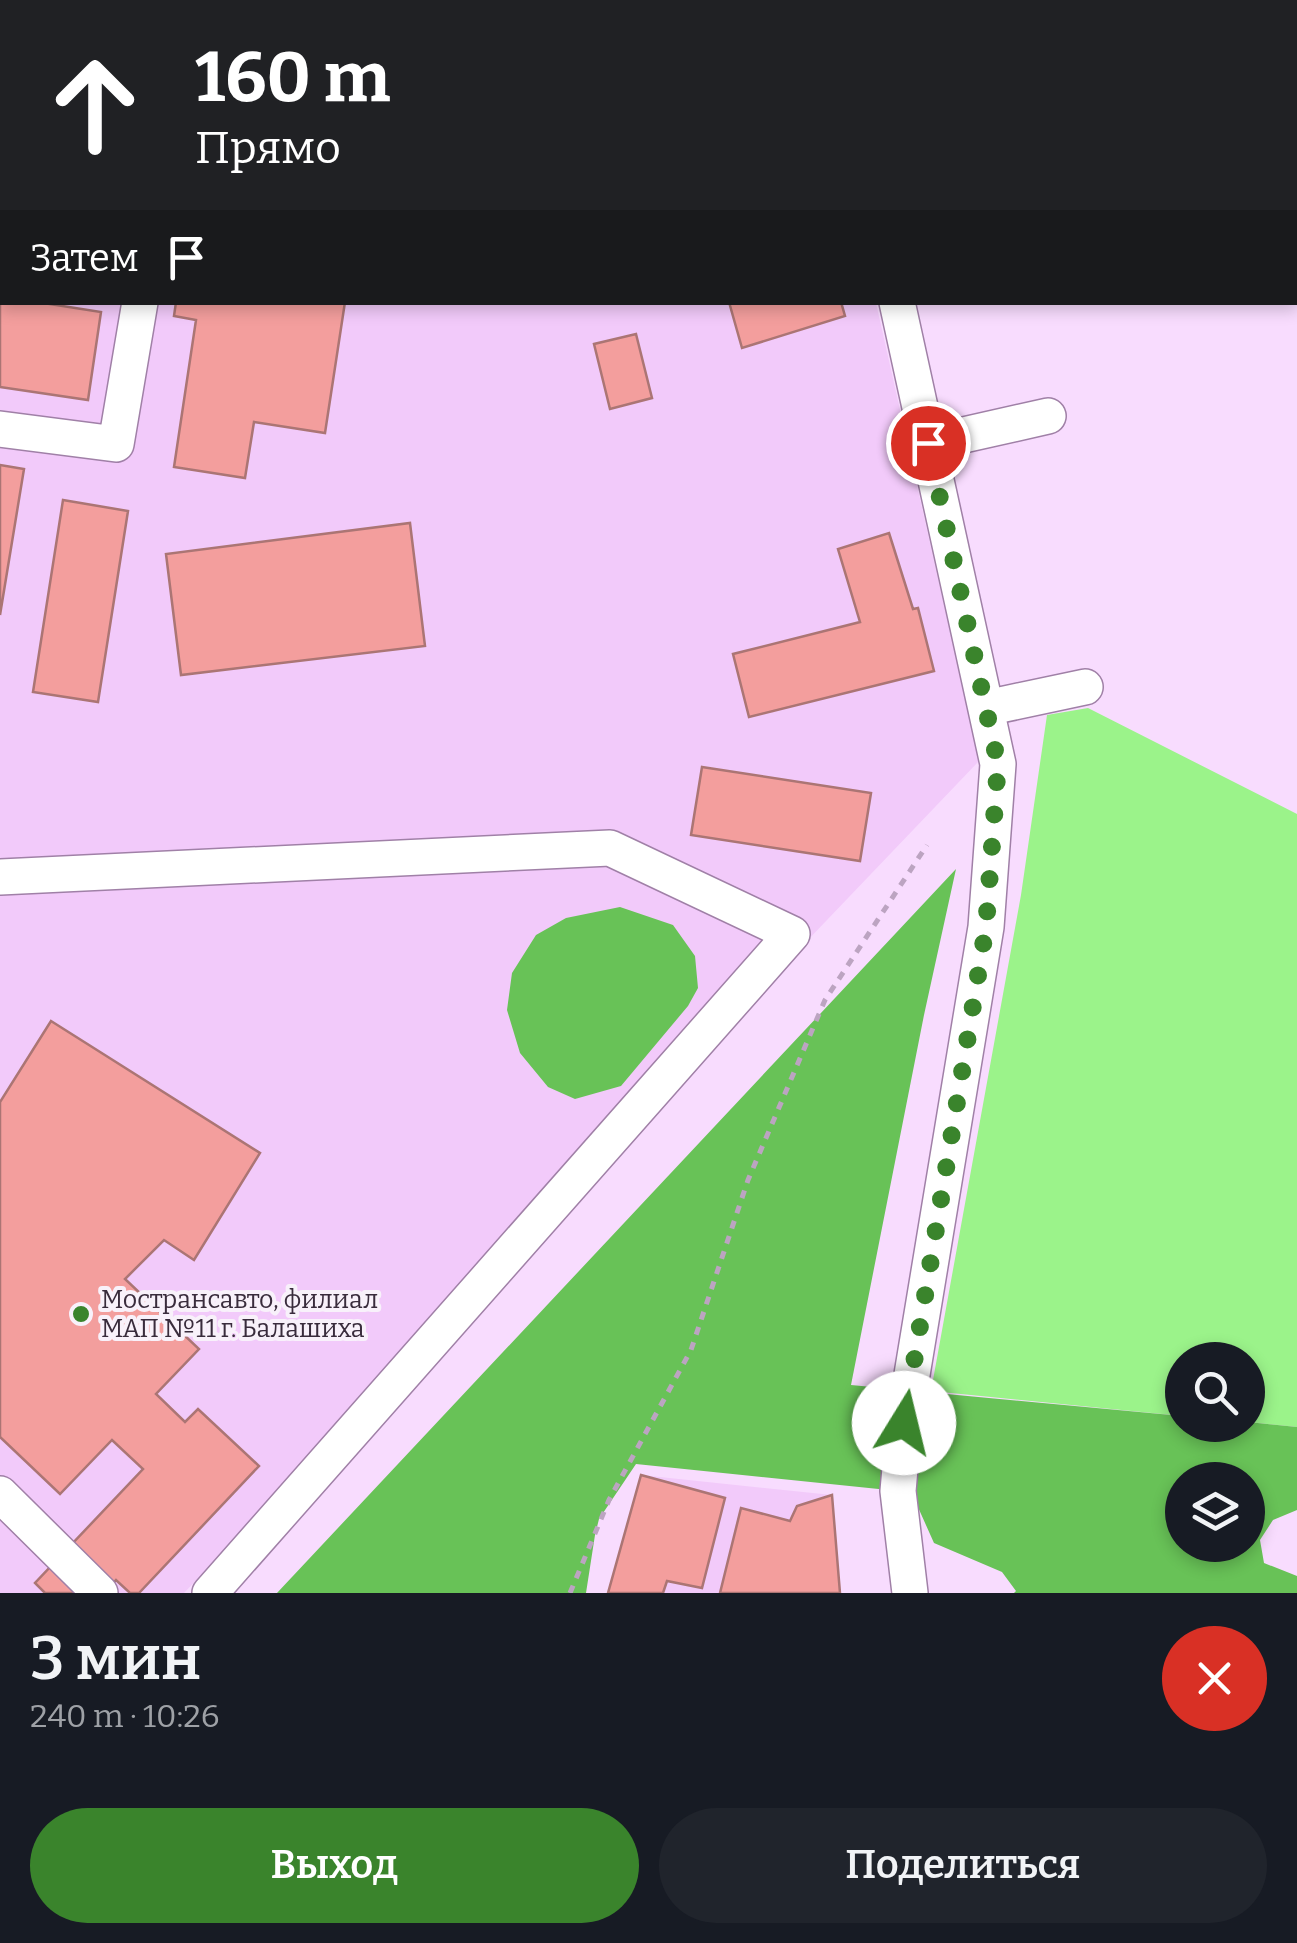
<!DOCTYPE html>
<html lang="ru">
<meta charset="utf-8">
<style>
body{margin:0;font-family:Bitter,serif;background:#20242c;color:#f1f3f6;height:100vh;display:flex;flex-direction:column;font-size:38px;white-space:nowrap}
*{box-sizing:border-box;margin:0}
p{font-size:32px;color:#9ea1a6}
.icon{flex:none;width:55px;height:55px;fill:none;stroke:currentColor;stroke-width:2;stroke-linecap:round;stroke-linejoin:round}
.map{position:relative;height:1593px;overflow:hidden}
.sheet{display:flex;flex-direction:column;background:#171b24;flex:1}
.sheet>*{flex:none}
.hud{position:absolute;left:0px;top:0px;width:1298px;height:305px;box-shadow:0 5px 15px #0003;background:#202124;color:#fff;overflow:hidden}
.tools{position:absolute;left:1165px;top:1342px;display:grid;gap:20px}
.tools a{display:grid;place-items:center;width:100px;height:100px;border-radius:50%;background:#171b24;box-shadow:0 5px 15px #0003;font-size:50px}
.pin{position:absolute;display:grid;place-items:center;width:85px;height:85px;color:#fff;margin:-42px;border:5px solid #fff;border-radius:50%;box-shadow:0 2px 10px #0007}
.me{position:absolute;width:110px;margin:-55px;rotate:9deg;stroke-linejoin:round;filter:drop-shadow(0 0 8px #0008)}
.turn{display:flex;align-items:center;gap:35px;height:210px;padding:0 30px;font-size:45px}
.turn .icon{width:130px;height:130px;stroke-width:2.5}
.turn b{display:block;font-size:70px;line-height:85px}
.then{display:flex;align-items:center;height:95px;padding:0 30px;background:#0003;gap:20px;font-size:38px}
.round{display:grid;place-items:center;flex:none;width:105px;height:105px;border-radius:52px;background:#20242c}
.head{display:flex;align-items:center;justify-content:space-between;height:170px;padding:0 30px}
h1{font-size:60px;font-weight:600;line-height:75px}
.cta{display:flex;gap:20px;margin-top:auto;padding:20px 30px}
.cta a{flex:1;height:115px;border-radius:60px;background:#3a842c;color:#fff;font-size:40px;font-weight:600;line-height:115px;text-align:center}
.cta a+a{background:#20242c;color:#f1f3f6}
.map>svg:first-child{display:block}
.built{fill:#f2cafa}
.green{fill:#9bf38a}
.forest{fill:#68c257;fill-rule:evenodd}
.building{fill:#f39e9d;stroke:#ab7574;stroke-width:2.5}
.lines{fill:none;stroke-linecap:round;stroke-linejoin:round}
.minor-casing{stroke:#a080a7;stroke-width:38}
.path{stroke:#bca4c1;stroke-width:5;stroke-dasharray:8 8;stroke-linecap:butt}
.minor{stroke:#fff;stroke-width:35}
.route{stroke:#3a842c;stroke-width:18;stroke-dasharray:0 32.4}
.poi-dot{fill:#3a842c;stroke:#f8f1fa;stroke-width:4}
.labels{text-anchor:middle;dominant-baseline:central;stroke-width:8;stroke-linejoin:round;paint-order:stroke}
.poi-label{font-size:25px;fill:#392c3c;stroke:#f8f1fa;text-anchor:start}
</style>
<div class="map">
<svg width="1297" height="1593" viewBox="0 0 1297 1593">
<rect width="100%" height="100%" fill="#f8dcfe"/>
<!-- built -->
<path class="built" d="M0 0H808L809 2H2V302L876 303 979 761 184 1593H0Z
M641 1475 832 1495 840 1593H608Z"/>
<!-- green -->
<path class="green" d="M1034 0H1297V289L1295 288V2H1034Z
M1088 708 1297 814V1427L1248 1422V1360H1182V1416L931 1391 1021 895 1047 715Z"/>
<!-- forest -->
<path class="forest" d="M956 869 924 1015 851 1385 1182 1416V1425H1248V1422L1297 1427V1510L1273 1520 1260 1540 1264 1563 1297 1576V1593H1014L1016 1591 1002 1572 934 1543 913 1496 898 1491 636 1464 599 1519 595 1535 586 1593H277ZM1182 1480H1248V1545H1182Z
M620 907 673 925 695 956 698 988 688 1006 621 1086 575 1099 548 1087 520 1053 507 1010 512 973 536 935 566 918Z"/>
<!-- building -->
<path class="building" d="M0 0H147V2H2V218H0Z
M246 0H366L383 2H245Z
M636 0H758L759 2H636Z
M0 297 2 298V302H37L101 312 88 400 0 387Z
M176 302H345L325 433 254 422 245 478 174 467 196 320 174 316Z
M729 302H841L845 316 742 348Z
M636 334 652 398 610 409 594 344Z
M0 465 24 469 0 615Z
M63 500 128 511 98 702 33 692Z
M410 523 425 646 181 675 166 554Z
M889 533 913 609 918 608 934 671 749 717 733 654 860 622 838 549Z
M702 767 871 793 860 861 691 835Z
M51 1021 260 1153 194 1260 164 1240 125 1279 199 1349 156 1394 185 1422 198 1409 259 1466 139 1593H130L116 1580 104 1593H45L35 1583 143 1469 112 1440 60 1494 0 1437V1102Z
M641 1475 725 1498 702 1588 667 1581 663 1593H608Z
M832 1495 840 1593H720L741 1508 790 1521 797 1506Z"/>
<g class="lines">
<defs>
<path id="minor" d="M831 0V2
M191 2V0
M897 302 998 764 986 927 904 1423 898 1491 910 1593
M0 429 116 444 140 302
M928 443 1048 416
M986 708 1085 687
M0 877 610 848 792 934 210 1593
M0 1494 100 1593"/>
</defs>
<!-- minor casing -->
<use href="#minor" class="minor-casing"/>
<!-- path -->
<path class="path" d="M570 1593 609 1500 691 1350 748 1180 825 1000 927 845"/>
<!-- minor -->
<use href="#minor" class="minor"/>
</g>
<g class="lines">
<!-- route -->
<path class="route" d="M904 1423 986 927 998 764 928 443"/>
</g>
<!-- markers -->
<circle class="poi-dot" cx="81" cy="1314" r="10"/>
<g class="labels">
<!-- poi labels -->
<g class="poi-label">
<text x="101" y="1300">Мострансавто, филиал<tspan x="101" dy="29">МАП №11 г. Балашиха</tspan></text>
</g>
</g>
</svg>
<div class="tools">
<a><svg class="icon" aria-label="search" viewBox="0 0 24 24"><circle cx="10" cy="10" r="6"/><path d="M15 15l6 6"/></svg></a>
<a><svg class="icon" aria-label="layers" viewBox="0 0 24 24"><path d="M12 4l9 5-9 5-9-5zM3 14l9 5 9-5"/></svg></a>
</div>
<div class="pin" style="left:928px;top:443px;background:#d93025"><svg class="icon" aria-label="arrive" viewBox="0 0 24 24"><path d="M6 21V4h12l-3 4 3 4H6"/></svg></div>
<svg class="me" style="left:904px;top:1423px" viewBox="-20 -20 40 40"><circle r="19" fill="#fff"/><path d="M0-13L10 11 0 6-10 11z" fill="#3a842c"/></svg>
<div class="hud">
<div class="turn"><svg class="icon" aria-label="ahead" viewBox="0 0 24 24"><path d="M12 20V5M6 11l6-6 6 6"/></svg><div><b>160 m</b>Прямо</div></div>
<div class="then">Затем<svg class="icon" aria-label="arrive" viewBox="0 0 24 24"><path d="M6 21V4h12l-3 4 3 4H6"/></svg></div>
</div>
</div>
<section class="sheet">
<div class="head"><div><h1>3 мин</h1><p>240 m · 10:26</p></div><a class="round" style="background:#d93025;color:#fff"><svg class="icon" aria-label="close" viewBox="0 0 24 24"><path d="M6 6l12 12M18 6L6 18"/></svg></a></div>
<div class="cta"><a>Выход</a><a>Поделиться</a></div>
</section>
